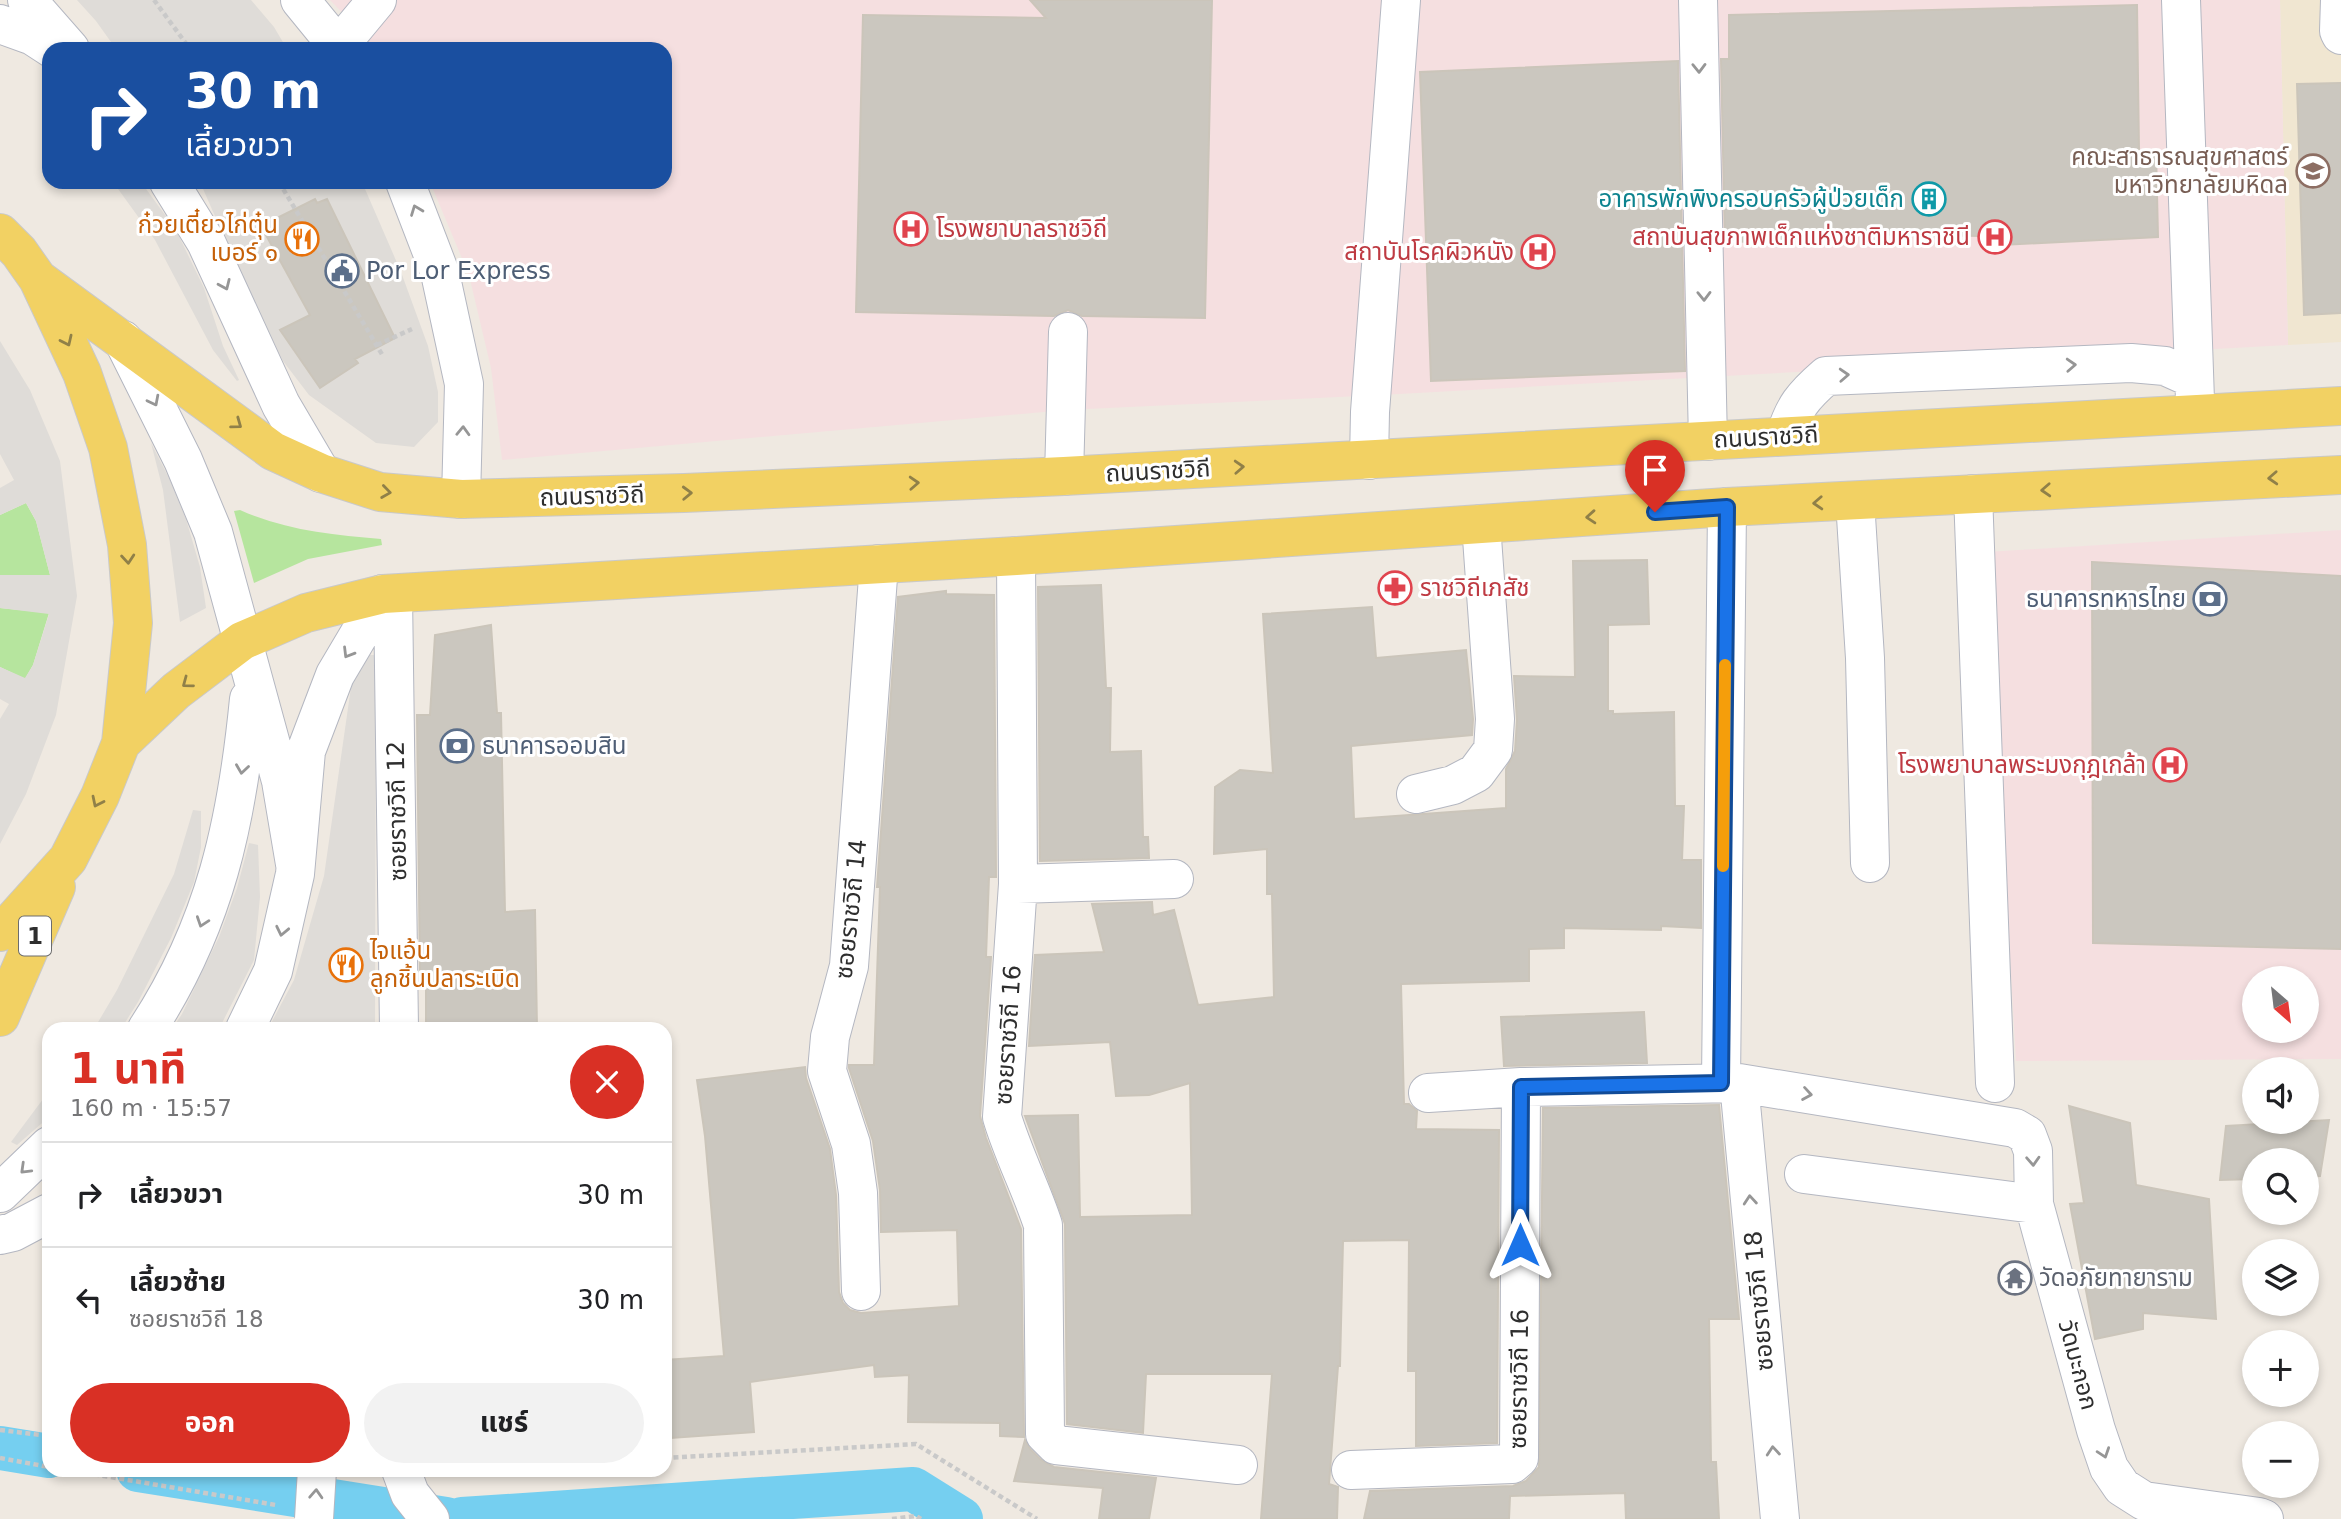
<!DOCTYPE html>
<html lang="th">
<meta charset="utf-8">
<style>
body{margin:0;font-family:"DejaVu Sans","Noto Sans Thai",sans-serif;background:#f2f2f2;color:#202124;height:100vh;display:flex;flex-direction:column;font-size:26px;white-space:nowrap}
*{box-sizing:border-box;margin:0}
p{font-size:23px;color:#757577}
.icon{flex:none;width:38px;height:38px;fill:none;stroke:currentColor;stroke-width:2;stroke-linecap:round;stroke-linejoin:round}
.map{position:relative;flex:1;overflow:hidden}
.drawer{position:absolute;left:42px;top:1022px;width:630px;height:455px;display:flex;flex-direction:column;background:#fff;border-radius:21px;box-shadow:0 4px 10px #0003}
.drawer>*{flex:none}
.top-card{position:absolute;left:42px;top:42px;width:630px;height:147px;border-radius:21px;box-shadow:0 4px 10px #0003;background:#1a4fa0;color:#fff;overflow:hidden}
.needle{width:46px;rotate:152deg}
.tools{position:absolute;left:2242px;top:966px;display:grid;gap:14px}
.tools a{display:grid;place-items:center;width:77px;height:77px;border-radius:50%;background:#fff;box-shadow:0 4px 10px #0003;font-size:35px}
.pin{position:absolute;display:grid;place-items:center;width:60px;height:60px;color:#fff;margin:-72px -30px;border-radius:50% 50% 50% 0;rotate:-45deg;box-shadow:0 0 7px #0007}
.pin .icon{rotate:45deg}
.me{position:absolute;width:77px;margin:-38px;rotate:0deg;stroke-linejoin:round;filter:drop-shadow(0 0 5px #0008)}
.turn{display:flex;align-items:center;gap:24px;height:147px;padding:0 28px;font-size:32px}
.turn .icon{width:91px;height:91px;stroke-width:2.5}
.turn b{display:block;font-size:49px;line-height:60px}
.round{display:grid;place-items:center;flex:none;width:74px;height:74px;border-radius:37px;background:#f2f2f2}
.head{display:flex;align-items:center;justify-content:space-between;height:119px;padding:0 28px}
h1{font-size:42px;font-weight:700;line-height:52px;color:#d93025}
.button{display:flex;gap:14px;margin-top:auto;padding:14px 28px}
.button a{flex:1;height:80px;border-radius:42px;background:#d93025;color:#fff;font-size:28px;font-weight:700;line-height:80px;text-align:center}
.button a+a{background:#f2f2f2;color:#202124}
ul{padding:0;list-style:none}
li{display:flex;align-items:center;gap:21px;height:105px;padding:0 28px;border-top:2px solid #e0e0e0}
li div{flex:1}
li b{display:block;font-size:26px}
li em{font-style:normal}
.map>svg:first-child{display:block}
.education{fill:#f0e6d1}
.medical{fill:#f5dfe0;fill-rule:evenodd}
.green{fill:#b6e59e}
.plaza{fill:#dfdcd8}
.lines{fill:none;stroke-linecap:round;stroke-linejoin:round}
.canal{stroke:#75cff0;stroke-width:44}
.building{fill:#cbc7bf;stroke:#cbc5ba;stroke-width:2}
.minor-casing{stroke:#b4b7c1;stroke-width:40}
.major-casing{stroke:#c9c9c9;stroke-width:40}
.path{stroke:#c9c9c9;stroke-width:4.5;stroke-dasharray:5 3.5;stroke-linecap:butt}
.minor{stroke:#fff;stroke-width:38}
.major{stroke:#f2d163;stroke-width:38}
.minor-bridge-casing{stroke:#b4b7c1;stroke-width:40;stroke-linecap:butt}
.minor-bridge{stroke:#fff;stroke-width:38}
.oneway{stroke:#969696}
.oneway2{stroke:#908048}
.route-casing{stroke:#114b97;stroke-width:18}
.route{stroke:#1a73e8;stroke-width:12}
.slow{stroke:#f59e0b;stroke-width:12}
.labels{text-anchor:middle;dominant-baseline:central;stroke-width:6;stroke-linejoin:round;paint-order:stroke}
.shield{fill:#fff;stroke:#6d6d6d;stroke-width:2}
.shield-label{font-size:23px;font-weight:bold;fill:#2e2e2e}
.education-label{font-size:24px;fill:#785e54;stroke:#fff;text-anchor:end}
.culture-label{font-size:24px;fill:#0d838f;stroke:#fff;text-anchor:end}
.food-label{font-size:24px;fill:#c56008;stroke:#fff;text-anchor:end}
.health-label{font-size:24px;fill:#be3a42;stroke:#fff;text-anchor:end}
.service-label{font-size:24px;fill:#4e5e75;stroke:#fff;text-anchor:start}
.street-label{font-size:24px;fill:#2e2e2e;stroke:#fff}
.worship-label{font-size:24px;fill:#5b616d;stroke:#fff;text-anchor:start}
</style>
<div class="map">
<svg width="2341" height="1519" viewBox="0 0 2341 1519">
<rect width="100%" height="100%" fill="#efe9e1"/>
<!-- education -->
<path class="education" d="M2280 0H2341V342L2288 345Z"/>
<!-- medical -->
<path class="medical" d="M330 0H2280L2288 345 1381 395 1066 410 502 460 491 368 469 275 430 182H665V49H368L356 27Z
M2341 530V1059L2016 1061 1987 552ZM2254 978H2306V1031H2254Z"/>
<!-- green -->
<path class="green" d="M26 503 36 521 50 575H0V515Z
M240 510C285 530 332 535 381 539L382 545 308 559 254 583 234 511Z
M0 608 49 613 33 665 25 679 0 667Z"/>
<!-- plaza -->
<path class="plaza" d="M77 0H251L274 27 287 49H116L96 21Z
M113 182H141L176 230 204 288 223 346 239 380 237 381 213 350 155 240Z
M200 182H362L401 272 428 346 438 392V422L414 447 376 443 309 395 283 361 250 296Z
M0 341 30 390 60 461 77 596 56 715 26 794 0 844V719L9 704 0 699V667L25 678 33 665 49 614 0 608V575H50L36 521 26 503 0 515V488L14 480 0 454Z
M151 443 170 480 186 519 200 567 206 608 180 622 163 490Z
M364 655H376L375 1029H268L294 980 324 876 353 673Z
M193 810 201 811V847L194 882 171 938 138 1002 121 1029H94L117 990 174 874Z
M249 843 258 845 260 897 254 960 219 1029H172L182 1014 219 937 237 888Z
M49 1091V1117L17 1145 11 1142Z"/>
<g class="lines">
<!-- canal -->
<path class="canal" d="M0 1448 49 1456
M138 1470 446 1519
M462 1519 913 1489 961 1519"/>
</g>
<!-- building -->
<path class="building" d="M1030 0H1212L1205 318 1082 316 1068 310 1054 316 856 312 863 15 1046 18Z
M2137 5 2139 151 2156 150 2158 237 2001 245 1982 236 1845 234 1725 243 1721 59H1729V15Z
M1678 61 1685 371 1431 381 1420 72Z
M2341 83V313L2304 315 2297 84Z
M315 199 317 203 327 199 395 338 355 359 358 363 320 388 280 330 310 315 261 226Z
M1647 560 1649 624 1608 625V711H1613V714L1674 712 1675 806H1684L1682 860H1701V928L1661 926V930L1564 928V948L1529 949V981L1401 984 1404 1104H1409L1417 1111 1416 1129 1499 1130 1497 1443 1416 1446V1371H1408L1409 1240 1343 1241 1340 1366H1338L1329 1484 1338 1487 1337 1519H1261L1272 1374H1146L1143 1433 1067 1424 1065 1224 1025 1116 1078 1115 1080 1217 1192 1215 1190 1083 1149 1095 1116 1096 1110 1042 1029 1046 1035 955 1104 952 1092 904 1152 902 1153 915 1174 910 1198 1005 1274 997 1272 894H1267V849L1214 854 1215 787 1240 770 1273 773 1263 614 1372 607 1376 658 1466 650 1473 719 1472 735 1351 746 1354 819 1506 808V769L1515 751 1517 720 1514 676 1575 677 1573 561Z
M2092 562 2341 576V949L2093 943Z
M1101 585 1106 688H1111L1110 752 1141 751 1143 837H1148L1149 858 1040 861 1038 587Z
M946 591V594L994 595 996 877H989L986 957H991L980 1116 986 1138 1021 1229 1024 1437 1000 1436V1423L908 1422 909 1375 875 1377 874 1365 750 1382 754 1432 671 1438 665 1360 724 1356 705 1136 697 1080 805 1067 806 1078 830 1149 836 1195 839 1292 843 1303 850 1310 861 1313 959 1306 957 1230 881 1232 880 1190 873 1141 849 1068V1065H874L880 887H877L898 597Z
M491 625 497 713H501L505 912 535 910 537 1029H426V975H420L417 715H430L435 635Z
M1644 1012 1647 1063 1504 1066 1501 1017Z
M1719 1105 1739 1319H1709L1711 1462H1716L1719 1519H1626L1625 1493 1510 1496 1509 1519H1364L1370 1491 1513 1486 1526 1481 1539 1467 1543 1108Z
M2069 1106 2130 1123 2136 1185 2209 1199 2216 1319 2143 1313V1329L2095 1339 2070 1204 2084 1203Z
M2329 1120 2320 1176 2306 1177V1160H2254V1179L2220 1180 2226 1126Z
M1025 1440 1030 1449 1041 1460 1054 1467 1156 1478 1149 1519H1099L1103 1488 1014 1481Z"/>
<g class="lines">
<defs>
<path id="minor" d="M27 0 70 49
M300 0 340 49
M1698 0 1708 441
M2181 0 2195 400
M2340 0 2339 31 2341 35
M0 24 33 36 53 49
M338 47 377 0
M169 182 206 242 281 405 321 473
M405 182 440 273 464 384 461 499
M123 340 183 460 213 532 281 781 295 864
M1785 436C1794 407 1803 396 1826 376L2131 363 2165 366 2194 379
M1369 460 1370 412 1401 0
M1064 476 1068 332
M1973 494 1995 1083
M1855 501 1865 658 1870 863
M1016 556 1018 884 1002 1117C1013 1154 1031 1188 1043 1225L1045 1434 1056 1445 1238 1465
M393 594 399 1029
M1416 794 1453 785 1476 773 1493 750 1495 719 1481 524
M1018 884 1174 879
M147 1029C215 925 237 822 249 699
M245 1029 273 971 295 874 306 751 335 675 383 594
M1721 1083 1727 507
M1739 1083 1780 1519
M1428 1093 1521 1087 1739 1083 2015 1128 2027 1135 2033 1151 2034 1204 2096 1430 2109 1468 2122 1487 2144 1501 2259 1517 2264 1519
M1804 1174 2034 1204
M0 1193 49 1146
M0 1235 13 1232 49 1213
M861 1291 858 1193 851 1144 827 1071 830 1037 849 966 879 564
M401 1470 410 1494 430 1519
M1351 1470 1512 1464 1519 1458 1521 1087"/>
<path id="major" d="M0 233 19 252 38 279 82 373 108 448 127 545 133 623 121 743 100 796 68 859 7 927 0 932
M38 279 273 451 321 473 380 492 461 499 684 493 1064 476 2341 406
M121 743 176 691 242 641 306 613 383 594 1016 556 1727 507 2341 475
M0 1017 56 887"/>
</defs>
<!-- minor casing -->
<use href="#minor" class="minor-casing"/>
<!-- major casing -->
<use href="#major" class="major-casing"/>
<!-- path -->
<path class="path" d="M154 0 190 49
M279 182 383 356
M377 345 412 329
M0 1430 49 1436
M0 1458 49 1467
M665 1458 916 1444 1037 1519
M69 1470 276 1505
M443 1471 460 1470
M892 1519 916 1516 921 1519"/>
<!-- minor -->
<use href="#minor" class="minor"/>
<!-- major -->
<use href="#major" class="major"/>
<defs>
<path id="minor-bridge" d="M314 1519 317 1470"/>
</defs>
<!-- minor-bridge casing -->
<use href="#minor-bridge" class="minor-bridge-casing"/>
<!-- minor-bridge -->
<use href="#minor-bridge" class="minor-bridge"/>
</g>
<!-- one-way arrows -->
<defs><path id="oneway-chevron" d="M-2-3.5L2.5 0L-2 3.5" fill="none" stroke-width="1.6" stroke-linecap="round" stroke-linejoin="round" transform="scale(1.75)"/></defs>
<g class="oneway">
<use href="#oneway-chevron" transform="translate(1699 68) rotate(89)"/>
<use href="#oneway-chevron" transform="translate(416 210) rotate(-111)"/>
<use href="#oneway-chevron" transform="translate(225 285) rotate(66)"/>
<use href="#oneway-chevron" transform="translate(1704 296) rotate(89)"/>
<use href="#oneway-chevron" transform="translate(2071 365) rotate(-3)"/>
<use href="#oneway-chevron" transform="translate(1844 375) rotate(-3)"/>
<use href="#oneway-chevron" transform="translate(154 401) rotate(63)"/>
<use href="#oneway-chevron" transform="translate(463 431) rotate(-88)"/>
<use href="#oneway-chevron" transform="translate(348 653) rotate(121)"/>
<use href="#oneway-chevron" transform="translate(242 769) rotate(98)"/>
<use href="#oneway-chevron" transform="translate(202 922) rotate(109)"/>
<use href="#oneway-chevron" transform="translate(282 931) rotate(102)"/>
<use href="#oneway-chevron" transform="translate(1807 1094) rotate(9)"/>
<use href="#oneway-chevron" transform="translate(2033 1161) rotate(87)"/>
<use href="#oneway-chevron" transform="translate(25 1169) rotate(136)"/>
<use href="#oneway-chevron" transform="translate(1750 1200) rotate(-95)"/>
<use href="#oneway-chevron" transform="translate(1773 1451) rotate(-95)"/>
<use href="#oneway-chevron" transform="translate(2104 1453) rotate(71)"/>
<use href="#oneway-chevron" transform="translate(316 1494) rotate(-87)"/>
</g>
<g class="oneway2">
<use href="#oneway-chevron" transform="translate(67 341) rotate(65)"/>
<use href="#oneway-chevron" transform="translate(237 424) rotate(36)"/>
<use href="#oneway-chevron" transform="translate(1239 467) rotate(-3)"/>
<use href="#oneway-chevron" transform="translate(2273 478) rotate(177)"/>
<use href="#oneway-chevron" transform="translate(914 483) rotate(-3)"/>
<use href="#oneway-chevron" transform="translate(2046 490) rotate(177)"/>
<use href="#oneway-chevron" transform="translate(386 492) rotate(8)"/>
<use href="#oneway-chevron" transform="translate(687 493) rotate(-2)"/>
<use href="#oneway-chevron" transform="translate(1818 503) rotate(177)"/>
<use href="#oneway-chevron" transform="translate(1591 517) rotate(176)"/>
<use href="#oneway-chevron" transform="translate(128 559) rotate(85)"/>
<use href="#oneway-chevron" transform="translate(187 683) rotate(143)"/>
<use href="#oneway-chevron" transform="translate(97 802) rotate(116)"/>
</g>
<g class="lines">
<defs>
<path id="route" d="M1520 1245 1521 1087 1721 1083 1727 507 1655 512"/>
</defs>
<!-- route casing -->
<use href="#route" class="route-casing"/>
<!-- route -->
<use href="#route" class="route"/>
<!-- slow -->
<path class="slow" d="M1723 866 1725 665"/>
</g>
<!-- icons -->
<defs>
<symbol id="university-ring" viewBox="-11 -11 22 22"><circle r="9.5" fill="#fff" stroke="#8d6e63" stroke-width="1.5"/><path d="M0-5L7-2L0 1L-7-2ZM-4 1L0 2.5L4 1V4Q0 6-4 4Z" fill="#8d6e63"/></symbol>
<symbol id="building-ring" viewBox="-11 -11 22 22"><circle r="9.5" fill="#fff" stroke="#0f9aa8" stroke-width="1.5"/><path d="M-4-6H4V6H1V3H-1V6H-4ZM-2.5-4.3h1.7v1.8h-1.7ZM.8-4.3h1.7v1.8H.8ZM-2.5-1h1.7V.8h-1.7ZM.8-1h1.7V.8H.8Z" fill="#0f9aa8"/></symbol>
<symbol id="hospital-ring" viewBox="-11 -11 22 22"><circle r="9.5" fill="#fff" stroke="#e0444e" stroke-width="1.5"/><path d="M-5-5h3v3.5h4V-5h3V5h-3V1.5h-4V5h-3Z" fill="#e0444e"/></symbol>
<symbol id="restaurant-ring" viewBox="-11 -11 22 22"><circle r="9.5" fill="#fff" stroke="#e8710a" stroke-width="1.5"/><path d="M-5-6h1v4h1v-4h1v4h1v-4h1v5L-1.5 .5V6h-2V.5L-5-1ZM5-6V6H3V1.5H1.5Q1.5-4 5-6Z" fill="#e8710a"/></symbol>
<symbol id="civic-ring" viewBox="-11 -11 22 22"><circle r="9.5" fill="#fff" stroke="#5c6f8a" stroke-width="1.5"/><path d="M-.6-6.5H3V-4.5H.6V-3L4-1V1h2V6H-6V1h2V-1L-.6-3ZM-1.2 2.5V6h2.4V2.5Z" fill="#5c6f8a"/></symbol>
<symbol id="pharmacy-ring" viewBox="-11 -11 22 22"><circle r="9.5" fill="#fff" stroke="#e0444e" stroke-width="1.5"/><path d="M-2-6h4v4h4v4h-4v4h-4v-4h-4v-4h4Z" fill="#e0444e"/></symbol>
<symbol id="bank-ring" viewBox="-11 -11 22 22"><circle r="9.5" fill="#fff" stroke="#5c6f8a" stroke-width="1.5"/><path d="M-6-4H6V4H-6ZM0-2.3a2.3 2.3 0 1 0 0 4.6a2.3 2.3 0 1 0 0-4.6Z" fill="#5c6f8a"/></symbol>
<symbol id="temple-ring" viewBox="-11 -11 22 22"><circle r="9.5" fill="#fff" stroke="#6b7280" stroke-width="1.5"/><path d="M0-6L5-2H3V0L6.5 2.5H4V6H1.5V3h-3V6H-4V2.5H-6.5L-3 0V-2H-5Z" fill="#6b7280"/></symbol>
</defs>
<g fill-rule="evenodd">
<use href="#university-ring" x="2294" y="152" width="38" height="38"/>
<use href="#building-ring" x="1910" y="180" width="38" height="38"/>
<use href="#hospital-ring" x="892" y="210" width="38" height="38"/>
<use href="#hospital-ring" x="1976" y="218" width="38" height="38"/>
<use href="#restaurant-ring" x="283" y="220" width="38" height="38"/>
<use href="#hospital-ring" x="1519" y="233" width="38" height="38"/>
<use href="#civic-ring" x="323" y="252" width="38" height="38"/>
<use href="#pharmacy-ring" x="1376" y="569" width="38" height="38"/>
<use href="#bank-ring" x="2191" y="580" width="38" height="38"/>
<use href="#bank-ring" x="438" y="727" width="38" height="38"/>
<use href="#hospital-ring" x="2151" y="746" width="38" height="38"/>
<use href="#restaurant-ring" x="327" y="946" width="38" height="38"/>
<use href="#temple-ring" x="1996" y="1259" width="38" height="38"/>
</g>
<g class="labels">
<!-- shield labels -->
<rect class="shield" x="19" y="916.5" width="32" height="39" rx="5"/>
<g class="shield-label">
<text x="35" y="936">1</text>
</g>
<!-- education labels -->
<g class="education-label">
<text x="2288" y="157">คณะสาธารณสุขศาสตร์<tspan x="2288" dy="28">มหาวิทยาลัยมหิดล</tspan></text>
</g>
<!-- culture labels -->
<g class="culture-label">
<text x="1904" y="199">อาคารพักพิงครอบครัวผู้ป่วยเด็ก</text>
</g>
<!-- food labels -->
<g class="food-label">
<text x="278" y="225">ก๋วยเตี๋ยวไก่ตุ๋น<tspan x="278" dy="28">เบอร์ ๑</tspan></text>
<text x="370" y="951" text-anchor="start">ไจแอ้น<tspan x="370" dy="28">ลูกชิ้นปลาระเบิด</tspan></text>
</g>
<!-- health labels -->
<g class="health-label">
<text x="936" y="229" text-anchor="start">โรงพยาบาลราชวิถี</text>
<text x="1970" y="237">สถาบันสุขภาพเด็กแห่งชาติมหาราชินี</text>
<text x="1514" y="252">สถาบันโรคผิวหนัง</text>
<text x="1420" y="588" text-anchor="start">ราชวิถีเภสัช</text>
<text x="2146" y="765">โรงพยาบาลพระมงกุฎเกล้า</text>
</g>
<!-- service labels -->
<g class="service-label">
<text x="366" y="271">Por Lor Express</text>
<text x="2186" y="599" text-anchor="end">ธนาคารทหารไทย</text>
<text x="482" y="746">ธนาคารออมสิน</text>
</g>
<!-- street labels -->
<g class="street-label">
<text transform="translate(1766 437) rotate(-3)">ถนนราชวิถี</text>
<text transform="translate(1158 471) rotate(-3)">ถนนราชวิถี</text>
<text transform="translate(592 496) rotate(-2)">ถนนราชวิถี</text>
<text transform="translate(397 811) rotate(-91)">ซอยราชวิถี 12</text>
<text transform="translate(851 909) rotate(-84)">ซอยราชวิถี 14</text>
<text transform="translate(1008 1035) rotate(-86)">ซอยราชวิถี 16</text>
<text transform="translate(1759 1301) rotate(-95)">ซอยราชวิถี 18</text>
<text transform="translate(2078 1365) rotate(75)">วัดมะกอก</text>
<text transform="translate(1519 1379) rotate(-89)">ซอยราชวิถี 16</text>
</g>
<!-- worship labels -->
<g class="worship-label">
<text x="2039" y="1278">วัดอภัยทายาราม</text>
</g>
</g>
</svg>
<div class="tools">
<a><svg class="needle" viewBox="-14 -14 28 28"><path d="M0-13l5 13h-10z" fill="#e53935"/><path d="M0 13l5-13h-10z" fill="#757577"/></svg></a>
<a><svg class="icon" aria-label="sound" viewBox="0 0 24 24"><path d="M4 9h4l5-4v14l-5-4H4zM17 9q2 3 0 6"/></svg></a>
<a><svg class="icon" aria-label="search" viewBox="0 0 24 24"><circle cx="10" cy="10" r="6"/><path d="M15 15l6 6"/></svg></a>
<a><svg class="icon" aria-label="layers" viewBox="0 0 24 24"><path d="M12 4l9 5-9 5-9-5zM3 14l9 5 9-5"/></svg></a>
<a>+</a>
<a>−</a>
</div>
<div class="pin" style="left:1655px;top:512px;background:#d93025"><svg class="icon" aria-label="arrive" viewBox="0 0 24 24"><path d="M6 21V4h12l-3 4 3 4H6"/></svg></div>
<svg class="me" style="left:1520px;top:1245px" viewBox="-20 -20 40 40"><path d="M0-17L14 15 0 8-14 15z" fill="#1a73e8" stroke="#fff" stroke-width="4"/></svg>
<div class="top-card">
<div class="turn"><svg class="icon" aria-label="right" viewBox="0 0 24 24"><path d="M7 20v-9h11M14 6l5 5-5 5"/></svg><div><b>30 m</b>เลี้ยวขวา</div></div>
</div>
<section class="drawer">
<div class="head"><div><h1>1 นาที</h1><p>160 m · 15:57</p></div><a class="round" style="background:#d93025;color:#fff"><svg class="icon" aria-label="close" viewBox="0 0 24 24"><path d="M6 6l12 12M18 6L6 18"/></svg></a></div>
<ul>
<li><svg class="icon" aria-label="right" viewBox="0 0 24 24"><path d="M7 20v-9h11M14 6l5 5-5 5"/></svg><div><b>เลี้ยวขวา</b></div><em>30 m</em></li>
<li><svg class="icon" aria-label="left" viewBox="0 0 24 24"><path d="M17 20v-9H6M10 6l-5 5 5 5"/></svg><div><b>เลี้ยวซ้าย</b><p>ซอยราชวิถี 18</p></div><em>30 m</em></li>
</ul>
<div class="button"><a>ออก</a><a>แชร์</a></div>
</section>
</div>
